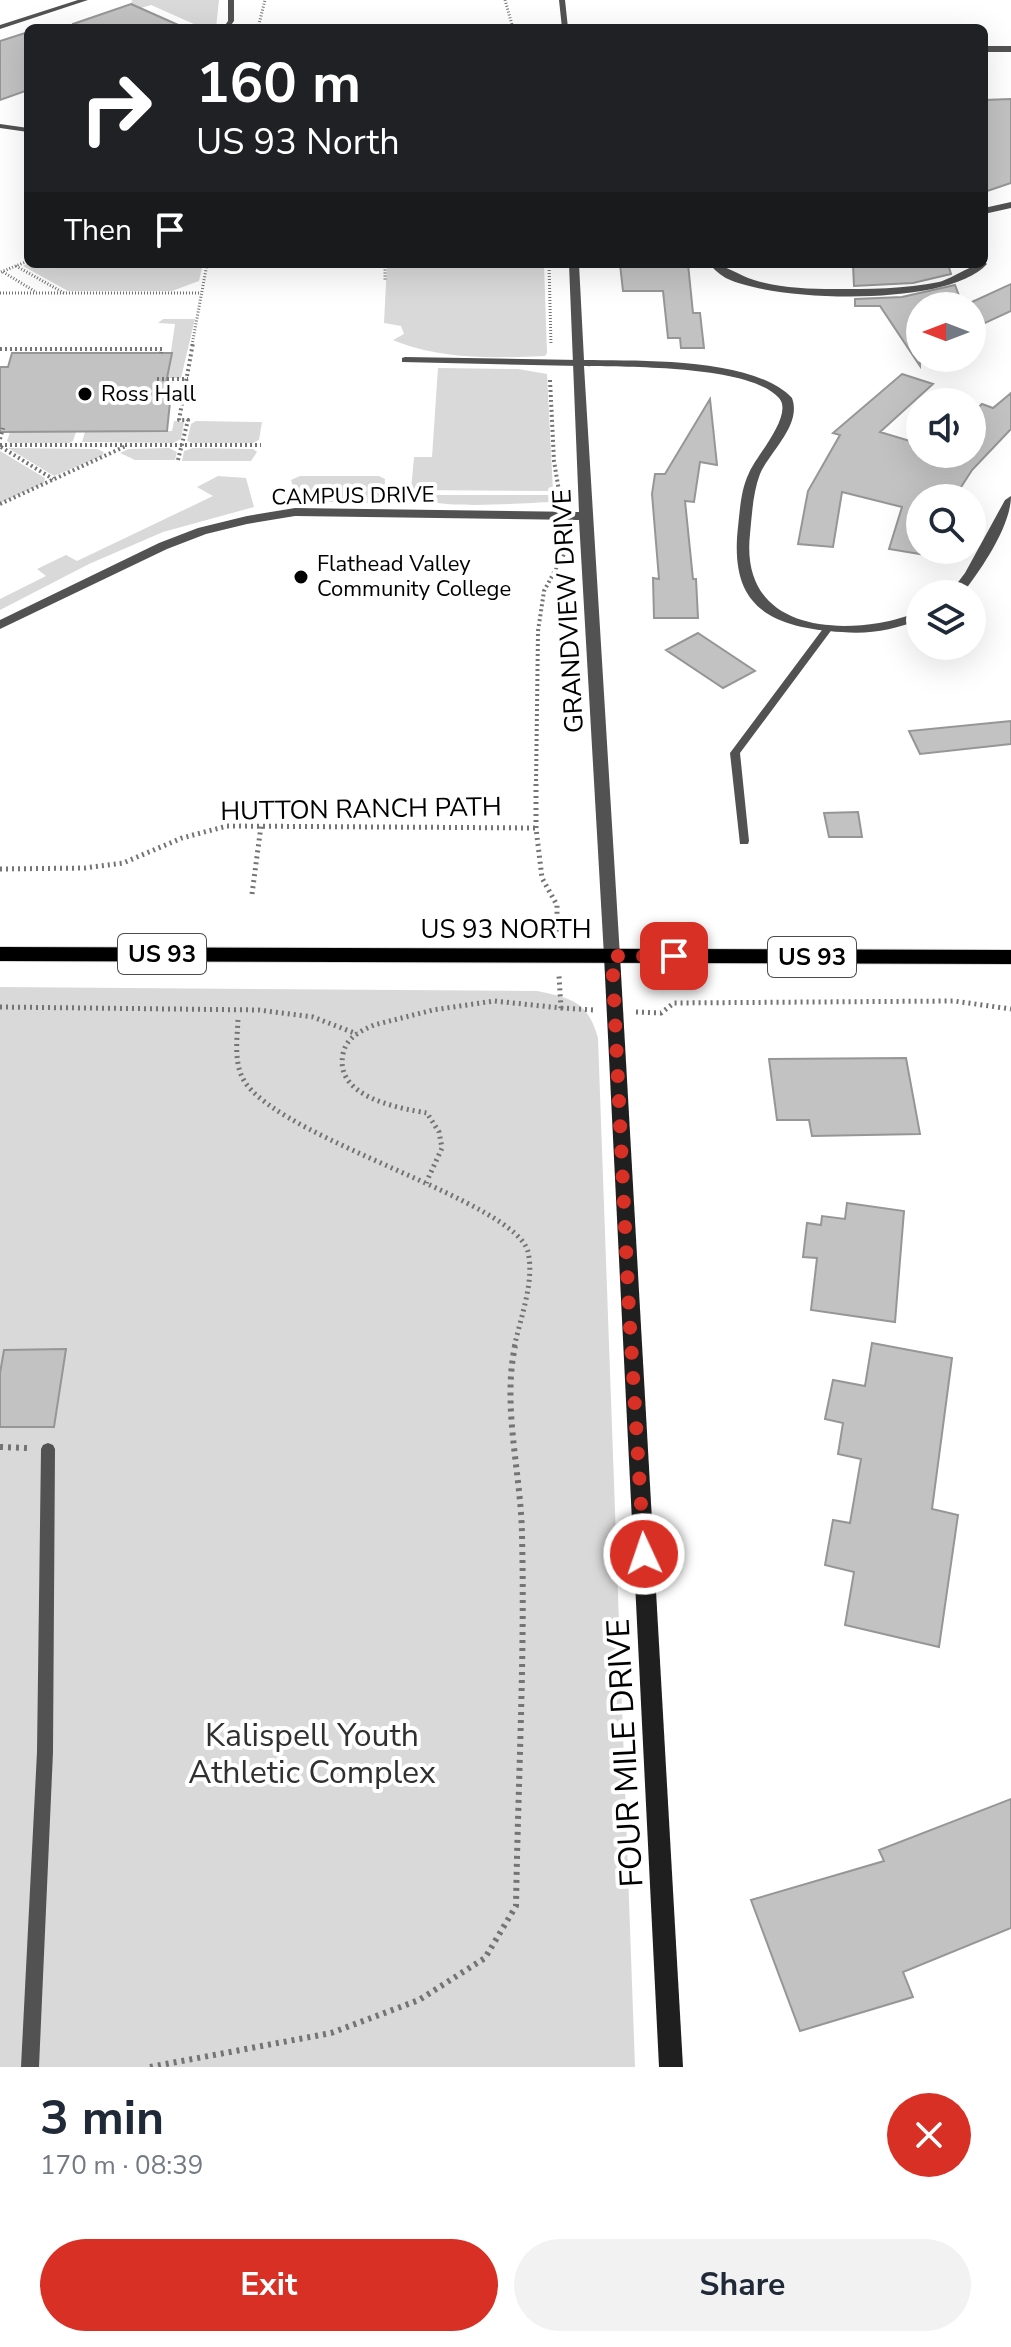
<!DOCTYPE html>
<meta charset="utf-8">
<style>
body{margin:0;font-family:"Nunito Sans",sans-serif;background:#f2f2f3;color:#1f2937;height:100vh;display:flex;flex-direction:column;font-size:30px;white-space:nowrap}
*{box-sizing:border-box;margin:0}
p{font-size:26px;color:#747a83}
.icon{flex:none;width:44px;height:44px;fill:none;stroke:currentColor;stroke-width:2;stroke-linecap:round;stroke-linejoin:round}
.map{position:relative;height:2067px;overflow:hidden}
.details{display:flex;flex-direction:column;background:#fff;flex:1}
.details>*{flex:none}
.top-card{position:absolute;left:24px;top:24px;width:964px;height:244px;border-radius:12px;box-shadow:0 8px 32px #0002;background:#202124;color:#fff;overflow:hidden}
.needle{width:52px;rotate:270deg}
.tools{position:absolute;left:906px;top:292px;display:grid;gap:16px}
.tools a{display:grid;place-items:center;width:80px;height:80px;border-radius:50%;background:#fff;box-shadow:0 8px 32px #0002;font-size:40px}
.pin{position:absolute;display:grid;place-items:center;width:68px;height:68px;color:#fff;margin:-34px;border-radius:16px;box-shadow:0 4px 12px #0006}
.me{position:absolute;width:88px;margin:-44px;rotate:357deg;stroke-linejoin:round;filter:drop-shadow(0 0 6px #0008)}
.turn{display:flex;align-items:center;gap:28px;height:168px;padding:0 40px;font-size:36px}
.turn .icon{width:104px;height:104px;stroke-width:2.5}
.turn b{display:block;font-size:56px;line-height:68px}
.then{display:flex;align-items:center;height:76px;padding:0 40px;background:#0003;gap:16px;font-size:30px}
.round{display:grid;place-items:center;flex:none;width:84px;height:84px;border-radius:42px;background:#f2f2f3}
.summary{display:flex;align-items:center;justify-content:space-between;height:136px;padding:0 40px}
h1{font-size:48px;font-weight:700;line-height:60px}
.primary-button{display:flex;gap:16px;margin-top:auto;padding:16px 40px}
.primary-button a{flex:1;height:92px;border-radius:48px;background:#d93025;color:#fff;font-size:32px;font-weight:700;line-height:92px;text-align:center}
.primary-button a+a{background:#f2f2f3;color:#1f2937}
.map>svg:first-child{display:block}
.green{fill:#d9d9d9}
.building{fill:#c2c2c2;stroke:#969696;stroke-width:2}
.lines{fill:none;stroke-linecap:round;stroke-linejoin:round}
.primary-casing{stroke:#dbdbdb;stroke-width:2}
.path-far3{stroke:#747474;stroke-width:3;stroke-dasharray:1 2;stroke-linecap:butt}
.path-far2{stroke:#747474;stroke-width:4;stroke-dasharray:2 3;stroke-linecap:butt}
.path-far1{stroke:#747474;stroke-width:5;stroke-dasharray:2 4;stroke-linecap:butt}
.path{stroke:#747474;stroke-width:6;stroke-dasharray:3 5;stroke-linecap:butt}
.lane{fill:#525252;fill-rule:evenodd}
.street{fill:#525252;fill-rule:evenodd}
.secondary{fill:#1f1f1f;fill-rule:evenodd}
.primary{fill:#000;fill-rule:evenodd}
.route{stroke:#d93025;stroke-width:14;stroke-dasharray:0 25.2}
.poi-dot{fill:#000;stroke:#fff;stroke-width:3}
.labels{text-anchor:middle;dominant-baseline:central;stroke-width:8;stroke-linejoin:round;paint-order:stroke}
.far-poi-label{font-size:22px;fill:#000;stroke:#fff;text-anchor:start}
.far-street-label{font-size:22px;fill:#000;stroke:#fff}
.shield{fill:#fff;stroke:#4c4c4c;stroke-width:2}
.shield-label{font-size:24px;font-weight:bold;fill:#000}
.street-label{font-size:26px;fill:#000;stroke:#fff}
.near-park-label{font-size:32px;fill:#303030;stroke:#fff}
.near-street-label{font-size:32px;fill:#000;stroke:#fff}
</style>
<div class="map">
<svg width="1011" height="2067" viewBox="0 0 1011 2067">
<rect width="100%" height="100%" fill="#fff"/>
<!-- green -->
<path class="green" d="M132 0H219L216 28H203L151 5 141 8 131 4Z
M28 263 195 264 202 268 199 281 172 291H68L23 266Z
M387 264H544L547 353 545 356C496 358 440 360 393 340L404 334 401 326 384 323Z
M163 319H195L181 378H167L175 324 158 323Z
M438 368 518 369 547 374 553 491 411 490 414 457H432Z
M174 421 184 422 181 439 173 443 82 442 87 425 119 431H172Z
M196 421 262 422 259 440 253 443H192L187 441 191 424Z
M10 432H76L73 441 69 443H10L7 441Z
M8 448 97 449 104 452 102 456 54 476Z
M169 448 177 452 175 460H135L120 453 128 449Z
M193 448 253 449 257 452 251 461H182L184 451Z
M0 451 45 478 44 483 0 503Z
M218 476 246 478 254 507 163 532 89 564 0 610V599L46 576 37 569 66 555 77 561 213 496 197 487Z
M300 476H379L385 479 384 499 378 503 298 501 291 480Z
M413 495H553L550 502C525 503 427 511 413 495Z
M0 987 537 991C572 998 588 1002 598 1038L635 2067H0Z"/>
<!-- building -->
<path class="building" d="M131 4 185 28H74L73 24Z
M28 32V90L0 100V41Z
M1011 99V183L984 192V100Z
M620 264H688L693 313H700L704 348H681L680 338H668L663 291H623Z
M853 264H948L951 274 913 283 854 286Z
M1011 284V311L972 329V302Z
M955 285 963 306H920V366L880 306H855V299L902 297Z
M12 353H172L166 383H172L167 431 0 432V367H8Z
M902 374 933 384 880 432 920 444V454H972V413L982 404 993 408 1011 393V429L972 470 954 498H920V554L889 549 902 507 842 492 833 547 798 544 808 491 840 435 833 433Z
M710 399 717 465 700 462 694 502 685 501 693 579H696L698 618H654L653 578 659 579 652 494 655 474H665Z
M698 633 755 671 723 688 666 650Z
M1011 721V744L920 754 909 731Z
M858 812 862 837H829L824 813Z
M906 1058 920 1134 812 1136 809 1120H777L769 1059Z
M847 1203 904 1211 895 1322 811 1310 817 1258 803 1257 807 1223 821 1225 822 1216 845 1219Z
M872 1343 952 1358 932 1509 958 1515 939 1647 845 1625 854 1572 825 1565 833 1520 850 1523 861 1459 838 1454 843 1423 825 1419 833 1380 865 1386Z
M66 1349 54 1427H0V1373L4 1350Z
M1011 1799V1928L903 1972 913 1997 800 2031 751 1900 884 1861 879 1850Z"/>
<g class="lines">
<defs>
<path id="primary" d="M0 947 1011 950V964L0 961Z"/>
</defs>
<!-- primary casing -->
<use href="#primary" class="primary-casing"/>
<!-- path-far3 -->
<path class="path-far3" d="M505 0 513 28
M199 26 204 28
M258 28 265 0
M380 264 385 266V280
M549 264 551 345
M16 266 64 293
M1 272 28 261
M3 272 36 292
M0 293H201
M192 345 207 264"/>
<!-- path-far2 -->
<path class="path-far2" d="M0 349H162L161 353
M157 379H188
M550 380 554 461 560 497
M0 439 3 428
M0 445H261
M1 447 53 479
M178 460 188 420H179L193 343
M0 504 126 446
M536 786 538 631 544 591 564 554"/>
<!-- path-far1 -->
<path class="path-far1" d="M536 784V828L542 878 557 905V934
M0 869 85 868 123 863 182 838 227 826 536 828
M252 894 261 826
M0 1007 259 1010 313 1017 357 1034
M561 1008 594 1010
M636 1012 661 1013 674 1003 954 1001 1011 1009
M238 1020C237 1041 233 1067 247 1085 292 1143 516 1202 528 1252 535 1281 520 1319 514 1348
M426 1183 442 1148 439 1132 427 1113C398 1108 334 1097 343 1054 346 1038 360 1031 374 1025L433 1010 494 1001 561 1008 559 976"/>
<!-- path -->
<path class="path" d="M0 1447 27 1448
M150 2067 331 2033 419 2000 485 1958 516 1906C518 1782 525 1658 522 1535 521 1473 502 1407 515 1346"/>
<!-- lane -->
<path class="lane" d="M78 0H88L0 29V25Z
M228 0H234V21L229 28H223L228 21Z
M559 0H565L568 28H562Z
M0 124 28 128V132L0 128Z
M405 357 579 360 583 363 579 366 402 362V358Z
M828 625 833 628 740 753 749 841 748 844H740L730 753 825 626Z
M48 1443 53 1445 55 1449 53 1752 39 2067H21L37 1752 41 1449 43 1445Z"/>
<!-- street -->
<path class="street" d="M984 46H1011V52H984Z
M1011 202V208L984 214V208Z
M984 261 987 264C949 307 778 302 728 279 721 276 714 269 709 264 725 264 738 275 754 280 779 288 808 289 834 289 869 289 905 289 939 282 954 278 971 264 984 264Z
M569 264H579L584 360C638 361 754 357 792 398 802 425 770 451 760 474 753 492 752 514 750 534 741 616 811 634 879 623 893 621 906 616 920 612V620C895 629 869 635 842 632 769 627 729 607 738 527 740 509 741 489 749 473 756 456 794 415 779 398 750 365 627 367 584 366L620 956 612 961 604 956 579 520 295 516 247 524 206 534 167 549 0 629V620L159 543 198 528 247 516 295 508 579 512Z
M1011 496C1011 526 981 570 962 594H949L965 573 1005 500Z"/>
<!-- secondary -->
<path class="secondary" d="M612 951 620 956 683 2067H659L604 956Z"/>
<!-- primary -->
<use href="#primary" class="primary"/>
</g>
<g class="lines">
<!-- route -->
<path class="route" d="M644 1554 629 1310 612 956H674"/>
</g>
<!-- markers -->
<g class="poi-dot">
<circle cx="85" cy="394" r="8"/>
<circle cx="301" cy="577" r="8"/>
</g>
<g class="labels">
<!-- far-poi labels -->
<g class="far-poi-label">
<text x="101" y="394">Ross Hall</text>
<text x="317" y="564">Flathead Valley<tspan x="317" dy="25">Community College</tspan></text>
</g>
<!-- far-street labels -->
<g class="far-street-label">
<text transform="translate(353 496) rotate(-1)">CAMPUS DRIVE</text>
</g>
<!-- shield labels -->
<g class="shield">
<rect x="118" y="934" width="88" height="40" rx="6"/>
<rect x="768" y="937" width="88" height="40" rx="6"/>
</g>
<g class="shield-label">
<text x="162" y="954">US 93</text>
<text x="812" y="957">US 93</text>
</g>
<!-- street labels -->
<g class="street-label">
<text transform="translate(568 611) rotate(-93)">GRANDVIEW DRIVE</text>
<text transform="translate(361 809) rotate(-1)">HUTTON RANCH PATH</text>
<text x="506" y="929">US 93 NORTH</text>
</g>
<!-- near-park labels -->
<g class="near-park-label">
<text x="312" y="1735">Kalispell Youth<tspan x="312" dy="37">Athletic Complex</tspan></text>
</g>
<!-- near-street labels -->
<g class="near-street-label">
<text transform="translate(625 1753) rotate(-93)">FOUR MILE DRIVE</text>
</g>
</g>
</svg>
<div class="tools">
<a><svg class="needle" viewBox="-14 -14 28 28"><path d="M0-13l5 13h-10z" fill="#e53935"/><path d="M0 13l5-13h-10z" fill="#747a83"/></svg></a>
<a><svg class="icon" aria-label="sound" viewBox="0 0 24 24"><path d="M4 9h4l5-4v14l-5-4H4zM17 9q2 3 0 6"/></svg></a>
<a><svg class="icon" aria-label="search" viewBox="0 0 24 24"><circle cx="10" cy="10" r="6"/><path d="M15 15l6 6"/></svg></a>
<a><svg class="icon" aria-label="layers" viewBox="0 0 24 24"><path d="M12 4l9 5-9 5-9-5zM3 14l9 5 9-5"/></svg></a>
</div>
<div class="pin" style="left:674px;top:956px;background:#d93025"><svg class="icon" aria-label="arrive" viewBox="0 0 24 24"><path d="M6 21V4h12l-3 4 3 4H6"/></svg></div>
<svg class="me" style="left:644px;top:1554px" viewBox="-20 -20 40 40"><circle r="17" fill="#d93025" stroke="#fff" stroke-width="3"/><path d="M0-11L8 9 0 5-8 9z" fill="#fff"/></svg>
<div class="top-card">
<div class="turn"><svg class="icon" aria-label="right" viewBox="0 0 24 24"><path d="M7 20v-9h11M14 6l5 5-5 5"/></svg><div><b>160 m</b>US 93 North</div></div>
<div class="then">Then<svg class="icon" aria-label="arrive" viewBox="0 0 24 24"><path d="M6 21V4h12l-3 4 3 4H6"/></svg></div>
</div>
</div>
<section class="details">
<div class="summary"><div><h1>3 min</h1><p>170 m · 08:39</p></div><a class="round" style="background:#d93025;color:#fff"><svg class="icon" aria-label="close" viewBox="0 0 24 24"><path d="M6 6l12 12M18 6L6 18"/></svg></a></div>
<div class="primary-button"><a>Exit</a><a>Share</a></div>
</section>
